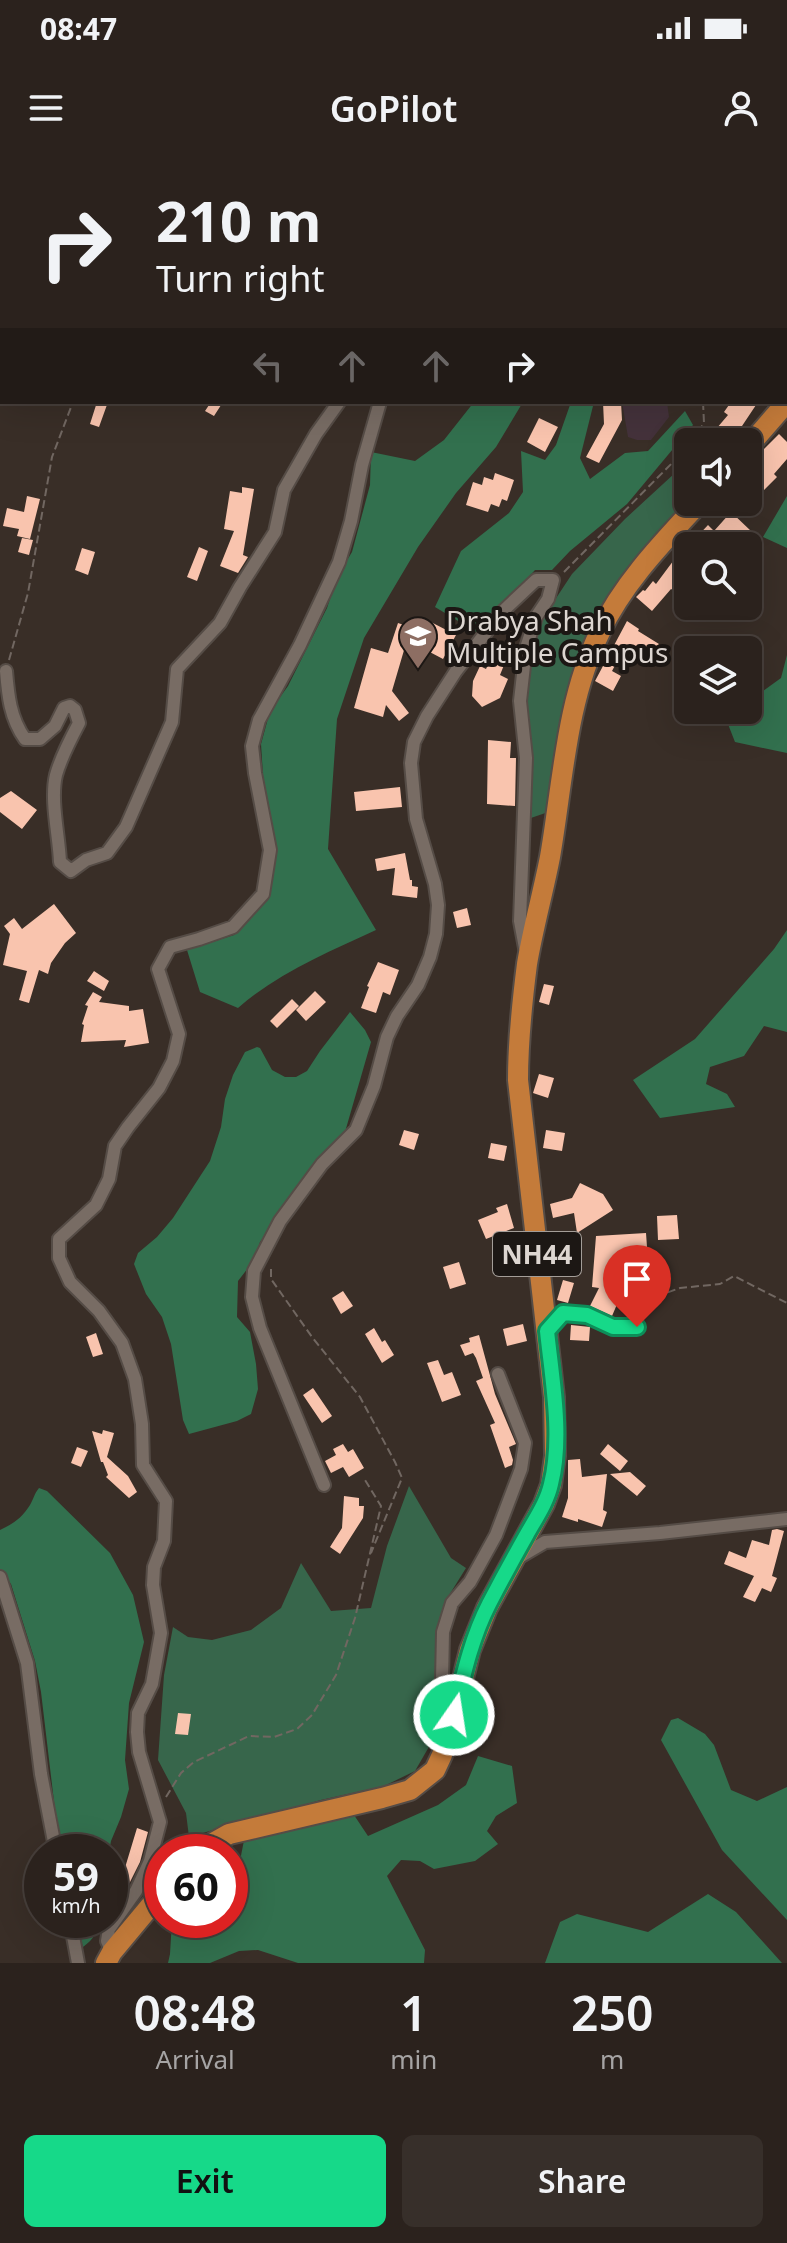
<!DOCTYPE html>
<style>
body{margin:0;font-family:"Noto Sans",sans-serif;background:#372f2a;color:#f1f3f6;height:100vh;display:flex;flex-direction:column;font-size:30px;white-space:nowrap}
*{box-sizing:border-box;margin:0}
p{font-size:26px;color:#a6a4a4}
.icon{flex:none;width:44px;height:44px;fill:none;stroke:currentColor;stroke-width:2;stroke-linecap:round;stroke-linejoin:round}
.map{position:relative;height:1803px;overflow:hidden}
.details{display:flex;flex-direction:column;background:#2b221d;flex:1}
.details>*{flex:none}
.guide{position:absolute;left:0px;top:0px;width:788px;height:244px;box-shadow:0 8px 32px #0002,0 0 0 2px #473f3b;background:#2b221d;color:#f1f3f6;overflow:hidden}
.fabs{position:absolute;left:674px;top:268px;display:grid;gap:16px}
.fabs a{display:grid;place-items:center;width:88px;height:88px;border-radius:12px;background:#2b221d;box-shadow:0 8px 32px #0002,0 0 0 2px #473f3b;font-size:40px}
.speed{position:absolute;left:24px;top:1674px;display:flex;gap:16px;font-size:40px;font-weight:700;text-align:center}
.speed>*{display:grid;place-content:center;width:104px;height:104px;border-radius:50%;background:#2b221d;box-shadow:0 8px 32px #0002,0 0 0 2px #473f3b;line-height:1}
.speed small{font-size:20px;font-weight:400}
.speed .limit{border:12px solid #d22;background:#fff;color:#111}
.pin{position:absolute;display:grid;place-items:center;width:68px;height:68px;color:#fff;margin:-82px -34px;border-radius:50% 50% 50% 0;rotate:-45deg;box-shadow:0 0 8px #0007}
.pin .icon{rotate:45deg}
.me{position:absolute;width:88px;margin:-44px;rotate:13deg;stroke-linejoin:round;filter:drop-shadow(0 0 6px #0008)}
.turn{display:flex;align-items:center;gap:28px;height:168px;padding:0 24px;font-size:36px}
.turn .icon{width:104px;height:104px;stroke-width:2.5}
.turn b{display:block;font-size:56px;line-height:68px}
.lanes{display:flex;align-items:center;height:76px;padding:0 24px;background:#0003;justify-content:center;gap:40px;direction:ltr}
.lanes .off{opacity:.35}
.eta{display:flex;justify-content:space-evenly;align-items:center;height:136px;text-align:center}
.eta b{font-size:48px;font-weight:600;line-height:56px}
.primary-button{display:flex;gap:16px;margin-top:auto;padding:16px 24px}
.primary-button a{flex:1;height:92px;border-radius:12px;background:#16d989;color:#111;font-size:32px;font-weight:600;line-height:92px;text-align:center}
.primary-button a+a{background:#372f2a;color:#f1f3f6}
.status{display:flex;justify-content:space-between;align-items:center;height:56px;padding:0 40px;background:#2b221d;direction:ltr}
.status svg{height:22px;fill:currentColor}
header{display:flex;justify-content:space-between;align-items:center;height:104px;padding:0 24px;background:#2b221d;font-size:36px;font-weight:600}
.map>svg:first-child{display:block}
.education{fill:#44323b}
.green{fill:#37664b}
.forest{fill:#32704e}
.building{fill:#f9c4ae}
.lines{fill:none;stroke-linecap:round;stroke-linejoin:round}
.minor-casing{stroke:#554c46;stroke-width:16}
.primary-casing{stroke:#554c46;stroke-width:24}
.path{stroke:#716761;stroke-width:2;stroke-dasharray:8 4;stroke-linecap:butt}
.minor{stroke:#786c64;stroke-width:12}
.primary{stroke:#c47b3a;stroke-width:20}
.route-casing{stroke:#0e8d59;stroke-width:20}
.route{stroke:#16d989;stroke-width:14}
.labels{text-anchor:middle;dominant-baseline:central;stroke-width:8;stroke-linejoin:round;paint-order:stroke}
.shield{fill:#1c1714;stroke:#a39d98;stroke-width:2}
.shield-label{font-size:26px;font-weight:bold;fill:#ddd6d1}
.poi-label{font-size:28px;fill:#ddd6d1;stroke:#1c1714;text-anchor:start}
</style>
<div class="status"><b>08:47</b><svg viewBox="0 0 49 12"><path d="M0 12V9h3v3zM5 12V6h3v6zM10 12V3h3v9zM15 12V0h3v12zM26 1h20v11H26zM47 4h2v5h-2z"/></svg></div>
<header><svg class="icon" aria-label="menu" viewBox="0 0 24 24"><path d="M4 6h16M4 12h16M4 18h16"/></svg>GoPilot<svg class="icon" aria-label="person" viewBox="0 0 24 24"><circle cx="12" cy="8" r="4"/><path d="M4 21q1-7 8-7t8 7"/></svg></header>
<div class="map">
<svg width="787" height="1803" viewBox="0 0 787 1803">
<rect width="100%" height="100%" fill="#392e27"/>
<!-- education -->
<path class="education" d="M622 242H667L669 257 651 280H637L628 277Z"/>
<!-- green -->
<path class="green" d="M688 301V342L593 472 557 649 528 659 532 595 525 542 531 486 541 461 572 414 625 359Z
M409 1326 451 1398 466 1408 448 1437 437 1468V1529L441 1551 430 1585 415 1611 384 1626 321 1640 199 1674 190 1685 186 1653 158 1600 164 1515 173 1467 188 1477 212 1480 251 1470 281 1448 301 1403 331 1451 371 1448 387 1386Z"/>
<!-- forest -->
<path class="forest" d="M474 242H523L496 287 456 333 418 387 364 478 337 559 328 689 376 770C328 792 278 813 238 848L200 832 187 790 234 775 258 748 269 710 261 584 270 551 288 526 327 448 337 417 352 392 370 325 371 292 415 301 444 280Z
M571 242H594L580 298 590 319 625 293 648 291 685 251 693 265 627 344 570 391 552 410H535L478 473 435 447 461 391 509 353 523 332 521 291 545 300 556 285Z
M787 336V388L763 377Z
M787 495V593L735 582 726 559 738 550H748V542L781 518Z
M787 770V872L764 866 744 896 710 907 706 924 727 934 735 947 660 958 633 920 695 879 774 789Z
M350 852 365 870 371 882 345 972 260 1082 255 1099 238 1121 237 1157 250 1172 256 1204 258 1229 251 1254 237 1261 189 1274 183 1260 171 1184 162 1157 146 1134 134 1104 138 1093 157 1077 173 1058 210 1001 221 967 225 939 233 915 245 892 257 887 260 888 272 910 285 917H296L307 911 320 891Z
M39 1328 47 1331 110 1393 133 1435 144 1482 129 1543 125 1600 129 1629 121 1657 111 1681 109 1692H60L41 1532 35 1501 11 1424 0 1411V1370C13 1364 22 1358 30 1345 34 1338 34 1334 39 1328Z
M678 1558 705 1574 714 1585 731 1630 757 1641 787 1627V1760L722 1690 661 1580 671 1560Z
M478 1596 512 1606 517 1643 496 1656 487 1671 498 1684 475 1701 434 1709 420 1701 401 1700 387 1716 425 1790 424 1803H298L258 1790 239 1791 210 1803H168L170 1794 172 1760H230V1725L239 1706 245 1675 354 1655 368 1676 438 1645 466 1625Z
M708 1734 736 1752 782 1803H545L560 1762 577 1754 648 1772Z
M75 1760H99C97 1773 94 1779 83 1787Z"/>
<!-- building -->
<path class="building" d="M97 242H108L99 267 90 264Z
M211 242H223L214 256 205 251Z
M603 242H621L622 260 599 303 586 297 604 264Z
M731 242H758L736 275 739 278 736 282H705L728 255 724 252Z
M539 258 558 267 545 292 527 282Z
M779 274 787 282V299L774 314 777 317 762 332 755 326 748 334V305Z
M495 313 514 320 507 341 502 339 499 347 491 344 488 352 466 345 473 322 482 325 484 317 493 320Z
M242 327 254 329 243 395 248 397 238 413 220 406 234 371 224 369 230 331 242 333Z
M27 336 40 339 30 379 17 376 19 369 3 366 7 348 24 352Z
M731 352 751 371 737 386H733L724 377 716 386H700L694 380 708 365 714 371Z
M22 378 33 380 29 395 18 392Z
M688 381V411L673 430 671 429 652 451 636 437 643 430 645 431 653 421 656 424Z
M199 387 208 391 197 421 187 417Z
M82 388 95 392 88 415 75 410Z
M427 460 456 475 443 499 407 480 392 531 409 553 399 561 386 545 383 557 354 548 371 488 388 493 398 463 421 471Z
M627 461 639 469 638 471 659 484 651 496 630 484 627 488 625 487 612 511 621 516 613 531 595 521Z
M495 490 508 495 500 515 508 519 500 538 482 547 472 536 473 521 480 506 486 509Z
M488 580 511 582 510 598H516L515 646 487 644Z
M400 627 402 647 356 651 354 632Z
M11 631 37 650 22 669 0 652V638Z
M405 693 410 720H412V726L418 727 417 738 392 735 395 708 377 711 375 699Z
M54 744 76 773 65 783 51 803 48 814 39 810 29 843 19 840 27 811 3 805 10 774 4 766 14 758 22 769Z
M467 748 471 765 457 768 453 752Z
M378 802 399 810 390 835 383 832 376 853 361 848 369 827 367 826Z
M94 811 109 821 104 831 87 821Z
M544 824 554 826 549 845 539 842Z
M315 831 326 842 306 861 296 850Z
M93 832 102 837 99 842 129 846V851L143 849 149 883 124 887 126 880 81 882 84 865 82 864 88 846 85 845Z
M292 839 299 846 277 868 270 861Z
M539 914 554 918 548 938 533 933Z
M404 970 419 974 414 990 399 985Z
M546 970 565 973 562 991 543 988Z
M491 983 507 986 504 1001 488 998Z
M580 1023 603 1034 613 1050 577 1073 574 1053 553 1058 550 1044 572 1038Z
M507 1044 514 1068 486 1079 478 1060 498 1052 496 1048Z
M677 1055 679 1079 658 1080 657 1056Z
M646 1073 648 1101 622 1102 618 1142 612 1156 590 1146 599 1128 592 1127 596 1076Z
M459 1102 466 1124 450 1129 443 1107Z
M563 1120 574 1123 568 1143 557 1140Z
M343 1131 353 1146 341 1154 332 1138Z
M523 1164 527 1181 507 1186 503 1169Z
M571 1165 590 1167 589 1181 570 1180Z
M374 1168 382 1182 385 1180 394 1195 382 1203 365 1174Z
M96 1173 103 1194 93 1197 86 1177Z
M479 1175 495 1234 516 1284 509 1287 513 1300 512 1305 505 1308 490 1265 495 1263 476 1221 483 1218 476 1198 473 1193 465 1196 460 1185 470 1182 469 1178Z
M438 1200 444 1215 452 1212 461 1235 442 1242 427 1203Z
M313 1228 332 1256 322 1263 303 1235Z
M103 1270 114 1273 107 1297 128 1316 137 1332 129 1338 106 1317 108 1315 103 1302H101L92 1271 102 1274Z
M343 1284 348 1292 353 1289 364 1308 349 1317 343 1307 331 1313 325 1301 336 1295 333 1289Z
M608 1284 628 1301 620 1311 600 1294Z
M77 1287 88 1291 81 1307 71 1303Z
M580 1299 582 1317 607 1314 603 1350 607 1352 602 1367 578 1359V1362L562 1357 568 1338V1300Z
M630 1312 646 1326 637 1336 610 1314Z
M344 1336 359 1338V1346H364L363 1358 340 1394 330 1387 342 1368Z
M777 1369 784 1371 772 1416 777 1418 771 1432 762 1428 755 1442 743 1437 754 1416 724 1404 729 1391 746 1398 752 1380 769 1385 772 1370Z
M178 1553 191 1554 188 1575 175 1574Z
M137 1668 148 1672 140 1702 128 1726 110 1752V1733L122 1710 124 1711Z"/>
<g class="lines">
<defs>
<path id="minor" d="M611 0V2
M711 0 712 2
M459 2V0
M6 511C8 535 10 558 25 579H40L55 566 64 548 70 546 75 550 79 563C70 580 61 597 56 615 50 640 59 676 60 702L71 711 86 700 107 693 126 667 172 562 177 509 220 463 240 427 275 372 284 330 316 274 339 242
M547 1171 563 1153 587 1155 613 1167H637
M324 1325 260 1168 252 1137 254 1111 280 1061 322 1004 356 970 374 926 387 877 397 856 418 825 430 797 436 774 438 745 435 724 416 659 411 603 414 582 427 556 456 511 502 452 536 420H553L548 439 536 457 526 488 520 541 526 598 520 761 525 788
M516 1399 545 1382 660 1373 787 1359
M0 1417 27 1503 41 1614 56 1692
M453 1552 442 1520 443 1472 452 1443 470 1422 496 1375 521 1309 525 1283 498 1214
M70 1760 78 1803
M112 1792 107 1781 109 1769 136 1731 150 1701 160 1662 139 1592 137 1572 138 1553 152 1524 161 1473 153 1425 154 1407 164 1381 166 1341 143 1305 142 1264 135 1219 122 1183 99 1151 70 1122 59 1098V1079L96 1045 109 1019 115 986 128 967 159 928 173 901 179 874 158 809 170 787 199 779 233 767 263 734 270 690 255 613 252 586 259 560 300 485 339 402 351 361 362 305 380 242"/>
<path id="primary" d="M684 0 685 2
M786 145 787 146
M748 287 787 242
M197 1692 229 1674 382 1638 410 1630 435 1610 442 1595 454 1555 470 1490 487 1448 544 1344 551 1325 555 1296 554 1237 518 920C518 881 522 843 527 804 533 768 543 733 550 697 563 622 566 541 600 472 623 423 664 381 700 342
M106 1803 112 1792 162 1732"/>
</defs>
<!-- minor casing -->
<use href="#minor" class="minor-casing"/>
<!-- primary casing -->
<use href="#primary" class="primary-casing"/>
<!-- path -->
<path class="path" d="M691 282 704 263 703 242
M564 412 688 287
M9 500 28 433 52 297 73 242
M271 1109V1119L312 1177 360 1237 395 1302 402 1318 371 1393
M643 1155 652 1138 680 1128 720 1124 734 1116 787 1143
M166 1637 181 1613 194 1602 249 1576 274 1577 297 1569 312 1555 336 1515 355 1458 381 1346 365 1320"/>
<!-- minor -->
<use href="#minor" class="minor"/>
<!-- primary -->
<use href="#primary" class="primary"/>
</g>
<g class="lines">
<defs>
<path id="route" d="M454 1555C463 1517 471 1479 489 1444 501 1421 514 1397 527 1374 536 1358 547 1342 551 1324 563 1277 552 1219 547 1171L563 1153 587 1155 613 1167H637"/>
</defs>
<!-- route casing -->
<use href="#route" class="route-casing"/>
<!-- route -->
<use href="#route" class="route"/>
</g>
<!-- icons -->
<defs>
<symbol id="school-pin" viewBox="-11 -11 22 30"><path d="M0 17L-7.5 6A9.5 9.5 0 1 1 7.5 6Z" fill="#8d6e63" stroke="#1c1714"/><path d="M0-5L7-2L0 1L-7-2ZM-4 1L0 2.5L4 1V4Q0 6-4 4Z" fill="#fff"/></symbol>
</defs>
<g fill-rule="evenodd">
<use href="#school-pin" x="396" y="454" width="44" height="60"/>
</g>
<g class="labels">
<!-- shield labels -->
<rect class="shield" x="493" y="1072" width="88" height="44" rx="6"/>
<g class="shield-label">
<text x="537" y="1094">NH44</text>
</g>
<!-- poi labels -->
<g class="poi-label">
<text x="446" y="460">Drabya Shah<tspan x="446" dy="32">Multiple Campus</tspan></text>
</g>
</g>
</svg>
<div class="fabs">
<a><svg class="icon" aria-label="sound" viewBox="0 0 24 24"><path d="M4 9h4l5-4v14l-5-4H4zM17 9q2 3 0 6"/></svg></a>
<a><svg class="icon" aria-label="search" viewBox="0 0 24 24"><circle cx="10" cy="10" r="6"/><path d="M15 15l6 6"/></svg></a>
<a><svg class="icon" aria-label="layers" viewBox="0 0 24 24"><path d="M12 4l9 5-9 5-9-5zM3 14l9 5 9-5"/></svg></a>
</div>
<div class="speed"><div>59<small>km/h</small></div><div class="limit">60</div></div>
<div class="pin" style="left:637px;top:1167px;background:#d93025"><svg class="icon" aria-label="arrive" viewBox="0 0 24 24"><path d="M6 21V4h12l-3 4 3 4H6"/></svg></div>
<svg class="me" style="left:454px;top:1555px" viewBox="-20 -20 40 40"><circle r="17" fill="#16d989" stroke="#fff" stroke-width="3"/><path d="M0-11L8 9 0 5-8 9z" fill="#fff"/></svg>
<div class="guide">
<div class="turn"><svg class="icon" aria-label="right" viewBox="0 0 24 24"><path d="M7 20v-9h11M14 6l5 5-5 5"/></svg><div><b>210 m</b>Turn right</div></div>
<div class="lanes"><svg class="icon off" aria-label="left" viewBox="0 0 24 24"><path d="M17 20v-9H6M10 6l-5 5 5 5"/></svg><svg class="icon off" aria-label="ahead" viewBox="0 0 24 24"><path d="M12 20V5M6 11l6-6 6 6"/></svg><svg class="icon off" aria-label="ahead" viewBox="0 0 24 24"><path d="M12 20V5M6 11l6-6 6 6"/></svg><svg class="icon" aria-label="right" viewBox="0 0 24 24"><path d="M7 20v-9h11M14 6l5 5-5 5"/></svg></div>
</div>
</div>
<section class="details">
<div class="eta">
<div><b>08:48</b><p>Arrival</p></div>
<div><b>1</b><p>min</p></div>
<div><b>250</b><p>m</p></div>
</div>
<div class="primary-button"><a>Exit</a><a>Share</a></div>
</section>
